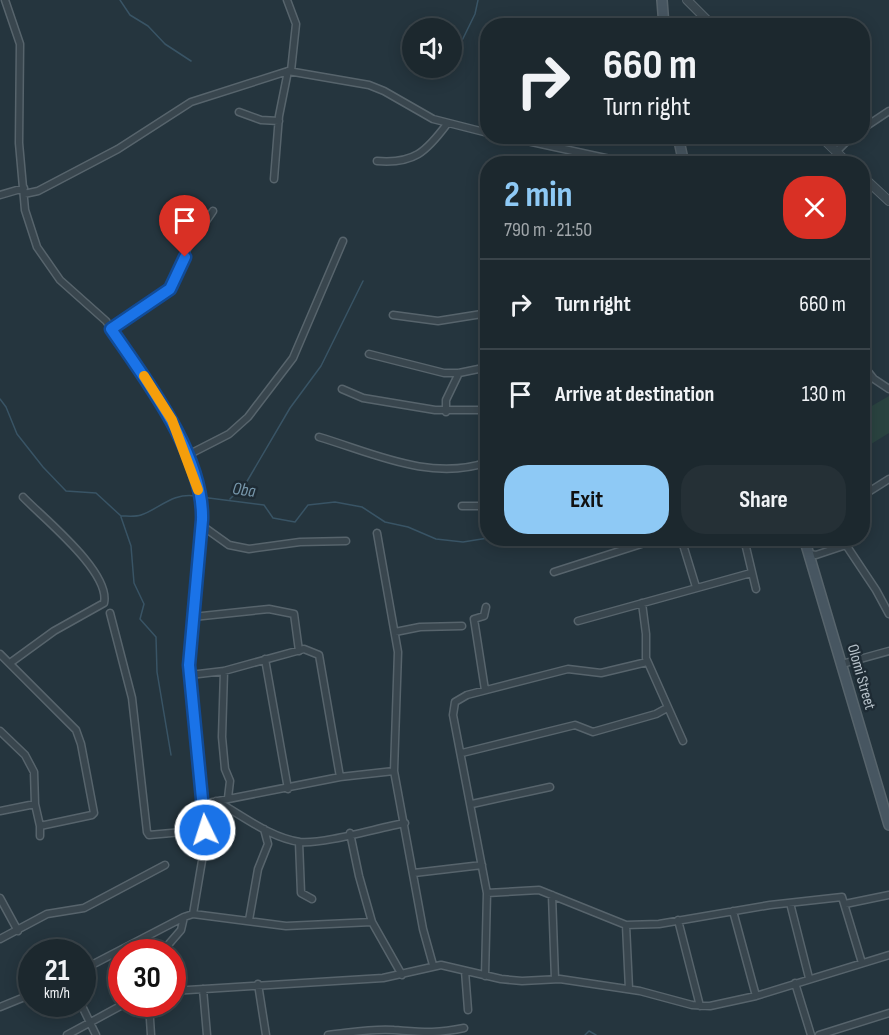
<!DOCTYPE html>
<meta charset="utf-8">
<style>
body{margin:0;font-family:"Sofia Sans Condensed",sans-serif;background:#253036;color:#f1f3f6;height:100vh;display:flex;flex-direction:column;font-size:22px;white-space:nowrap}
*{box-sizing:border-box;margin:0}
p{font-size:20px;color:#a0a6aa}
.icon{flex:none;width:33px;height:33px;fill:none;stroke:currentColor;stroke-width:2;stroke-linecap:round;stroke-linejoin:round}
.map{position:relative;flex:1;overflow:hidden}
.side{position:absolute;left:480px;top:156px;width:390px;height:390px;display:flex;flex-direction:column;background:#1c282e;border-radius:24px;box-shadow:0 3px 15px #0003,0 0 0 2px #3a444a}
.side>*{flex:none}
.banner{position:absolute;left:480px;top:18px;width:390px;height:126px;border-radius:24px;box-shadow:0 3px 15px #0003,0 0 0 2px #3a444a;background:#1c282e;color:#f1f3f6;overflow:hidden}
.tools{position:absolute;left:402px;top:18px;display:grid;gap:12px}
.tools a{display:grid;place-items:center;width:60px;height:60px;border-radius:50%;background:#1c282e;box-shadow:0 3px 15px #0003,0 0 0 2px #3a444a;font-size:30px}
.speed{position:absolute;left:18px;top:939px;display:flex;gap:12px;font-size:30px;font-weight:700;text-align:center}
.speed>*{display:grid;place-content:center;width:78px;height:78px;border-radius:50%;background:#1c282e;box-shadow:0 3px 15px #0003,0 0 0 2px #3a444a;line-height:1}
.speed small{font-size:15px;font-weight:400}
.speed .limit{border:9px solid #d22;background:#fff;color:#111}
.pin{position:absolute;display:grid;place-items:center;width:51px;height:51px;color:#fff;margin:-62px -26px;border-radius:50% 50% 50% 0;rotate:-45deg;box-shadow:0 0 6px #0007}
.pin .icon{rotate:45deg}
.me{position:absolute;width:66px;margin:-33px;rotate:356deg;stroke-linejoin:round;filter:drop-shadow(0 0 4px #0008)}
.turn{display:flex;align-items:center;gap:21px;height:126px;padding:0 24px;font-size:27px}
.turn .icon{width:78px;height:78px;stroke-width:2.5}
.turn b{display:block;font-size:42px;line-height:51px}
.round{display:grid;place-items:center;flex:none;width:63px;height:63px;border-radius:24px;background:#253036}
.head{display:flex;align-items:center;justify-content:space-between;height:102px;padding:0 24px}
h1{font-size:36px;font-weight:700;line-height:45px;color:#8ec9f5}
.primary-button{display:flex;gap:12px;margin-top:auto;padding:12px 24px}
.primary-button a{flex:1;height:69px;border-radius:24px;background:#8ec9f5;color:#111;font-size:24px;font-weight:700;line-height:69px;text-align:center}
.primary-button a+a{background:#253036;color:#f1f3f6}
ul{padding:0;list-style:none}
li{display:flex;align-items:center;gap:18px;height:90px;padding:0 24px;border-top:2px solid #3a444a}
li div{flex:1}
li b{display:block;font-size:22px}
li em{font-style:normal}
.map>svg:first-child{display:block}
.green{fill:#2a4340}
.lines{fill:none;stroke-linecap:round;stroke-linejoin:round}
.stream{stroke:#395465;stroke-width:1.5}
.minor-casing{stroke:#57646c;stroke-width:9}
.tertiary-casing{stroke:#57646c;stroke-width:10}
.secondary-casing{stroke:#57646c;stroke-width:12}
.minor{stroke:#39464e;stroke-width:6}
.tertiary{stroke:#39464e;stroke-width:8}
.secondary{stroke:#475661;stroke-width:9}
.route-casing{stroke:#114b97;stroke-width:15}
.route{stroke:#1a73e8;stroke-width:10}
.slow{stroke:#f59e0b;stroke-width:10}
.labels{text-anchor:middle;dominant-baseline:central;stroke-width:5;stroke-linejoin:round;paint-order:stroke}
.street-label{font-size:16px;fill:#b6c1c9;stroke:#1e2b34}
.water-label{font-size:18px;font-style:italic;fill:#7797ab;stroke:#1e2b34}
</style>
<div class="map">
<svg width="889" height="1035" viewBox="0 0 889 1035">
<rect width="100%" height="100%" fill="#25353e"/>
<!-- green -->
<path class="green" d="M889 396V433L863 449V411Z"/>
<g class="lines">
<!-- stream -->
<path class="stream" d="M120 0 130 15 148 26 165 44 191 61
M452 61 475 14 478 0
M431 73 440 68
M0 399 6 407 17 434 43 467 66 491 96 493 121 516C127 516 136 517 141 515 159 509 173 492 196 496
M201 497 264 505 273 518 295 522 308 505 335 502 362 507 385 522 408 527 436 539 463 542 488 538
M230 499 246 483 290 408 321 366 363 281
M121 517 131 546 134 583 144 604 140 619 156 637 157 672 171 755
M585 1035 589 1031 596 1035"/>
<defs>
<path id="minor" d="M5 0 20 44 19 143 25 210 37 247 60 280 106 321 163 403 195 476 202 520 189 665 205 843 193 914 184 917 181 930 162 952
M287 0 296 24 291 71
M239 112 261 120 279 121
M862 129 889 111
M504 136 633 164
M836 152 852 136
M377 161C414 164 426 152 447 124
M274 179 279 116 288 71
M24 194 38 191 118 149 191 102 288 71 369 85 384 91 433 119 488 133
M0 195 24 188
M393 315 438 321 488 313
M111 329 174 284 187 249 213 211
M369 354 444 373H459L488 367
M862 364 874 379 889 389
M342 389 363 398 435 410H488
M446 412V400L459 373
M319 437C373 453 431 482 488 462
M186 456 229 434 248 417 293 358 343 241
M862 496 889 479
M462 506H488
M201 525 229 545 249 549 300 542 346 541
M377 533 398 652 394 771 423 929 433 965
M625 538 628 548
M681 538 696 587
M749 538 746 547 756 589
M809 554 816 555 846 545 876 590 889 614
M554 572 660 538
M642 603 646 634V658L683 741
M110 613 132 698 147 832 149 835 205 830
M193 617 269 609 294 614 299 651
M578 621 751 573
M395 632 420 627 462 626
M0 654 76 730 81 744 94 813 92 815 40 826
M265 659 288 789
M10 663 54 631 104 603C111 572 43 518 23 497
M842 664 889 651
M224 671 222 737 225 769 230 781 228 798
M190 675 224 671 304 649 319 655 340 777
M485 690 474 619 484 616 486 607
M0 731 25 755 34 772 35 804 40 826V836
M462 753 575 725 593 732 656 714 667 708
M216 801C242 815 270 838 300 842 325 844 377 828 405 823
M203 804 340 777 394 771
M472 804 550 787
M0 811 35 804
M350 833 359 876 372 922 402 975
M299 842 301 893 312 899
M414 873 482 865
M487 893 539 890 626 925 659 924 770 905 842 897 862 963
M552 895 555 979
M0 898 18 931
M790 903 809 978
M845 904 889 895
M733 911 756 996
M193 914 286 926 372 922
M249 920 258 869 268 844 264 829
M678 920 700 1006
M626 925 629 989
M0 939 47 914 84 908 165 865
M82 970 184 917
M465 971 468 1010
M485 976 487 893 453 715 455 702 467 695 568 669 601 673 647 662
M795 983 811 1035
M258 984 266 1035
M203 989 207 1035
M172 991 383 978 441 965 501 979 522 981 560 979 640 991 692 1005 710 1006 756 996 889 955
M81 1004 96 1035
M149 1004 151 1035
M0 1007 32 994
M67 1035 124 1004
M328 1035C349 1033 373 1028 394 1030 422 1032 435 1034 464 1028
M819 1035 889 1013"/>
<path id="tertiary" d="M687 0 713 26
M820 136 849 164
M862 176 889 201"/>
<path id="secondary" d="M662 0 664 26
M678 136 684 164
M804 538 889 825"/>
</defs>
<!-- minor casing -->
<use href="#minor" class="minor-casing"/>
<!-- tertiary casing -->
<use href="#tertiary" class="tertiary-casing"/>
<!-- secondary casing -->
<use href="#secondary" class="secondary-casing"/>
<!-- minor -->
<use href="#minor" class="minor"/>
<!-- tertiary -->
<use href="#tertiary" class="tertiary"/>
<!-- secondary -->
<use href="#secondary" class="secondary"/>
</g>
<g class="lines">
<defs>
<path id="route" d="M185 257 170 289 111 329C146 380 204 455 202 520L189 665 205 830"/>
</defs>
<!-- route casing -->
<use href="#route" class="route-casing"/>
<!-- route -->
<use href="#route" class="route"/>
<!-- slow -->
<path class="slow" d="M144 376 172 420 198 490"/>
</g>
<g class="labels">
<!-- street labels -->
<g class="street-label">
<text transform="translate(861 677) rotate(74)">Olomi Street</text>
</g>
<!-- water labels -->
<g class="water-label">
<text transform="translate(244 490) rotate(8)">Oba</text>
</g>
</g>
</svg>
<div class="tools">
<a><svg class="icon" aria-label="sound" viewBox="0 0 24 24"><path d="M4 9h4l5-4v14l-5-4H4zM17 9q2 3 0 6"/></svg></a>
</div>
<div class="speed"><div>21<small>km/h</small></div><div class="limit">30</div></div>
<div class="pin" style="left:185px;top:257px;background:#d93025"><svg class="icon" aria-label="arrive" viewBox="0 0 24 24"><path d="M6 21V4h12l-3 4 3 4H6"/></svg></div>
<svg class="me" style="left:205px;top:830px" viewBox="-20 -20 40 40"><circle r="17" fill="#1a73e8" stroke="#fff" stroke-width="3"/><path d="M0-11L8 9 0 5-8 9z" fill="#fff"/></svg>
<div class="banner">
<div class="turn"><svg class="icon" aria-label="right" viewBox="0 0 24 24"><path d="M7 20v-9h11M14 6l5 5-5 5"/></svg><div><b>660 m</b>Turn right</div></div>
</div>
<section class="side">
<div class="head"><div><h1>2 min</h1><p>790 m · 21:50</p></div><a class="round" style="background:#d93025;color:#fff"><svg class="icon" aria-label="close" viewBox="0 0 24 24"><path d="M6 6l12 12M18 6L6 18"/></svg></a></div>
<ul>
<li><svg class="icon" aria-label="right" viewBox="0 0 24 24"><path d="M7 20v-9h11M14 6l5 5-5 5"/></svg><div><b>Turn right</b></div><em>660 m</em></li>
<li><svg class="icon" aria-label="arrive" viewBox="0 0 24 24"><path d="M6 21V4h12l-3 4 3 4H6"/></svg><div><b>Arrive at destination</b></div><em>130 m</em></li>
</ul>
<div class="primary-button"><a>Exit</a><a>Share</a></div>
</section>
</div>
